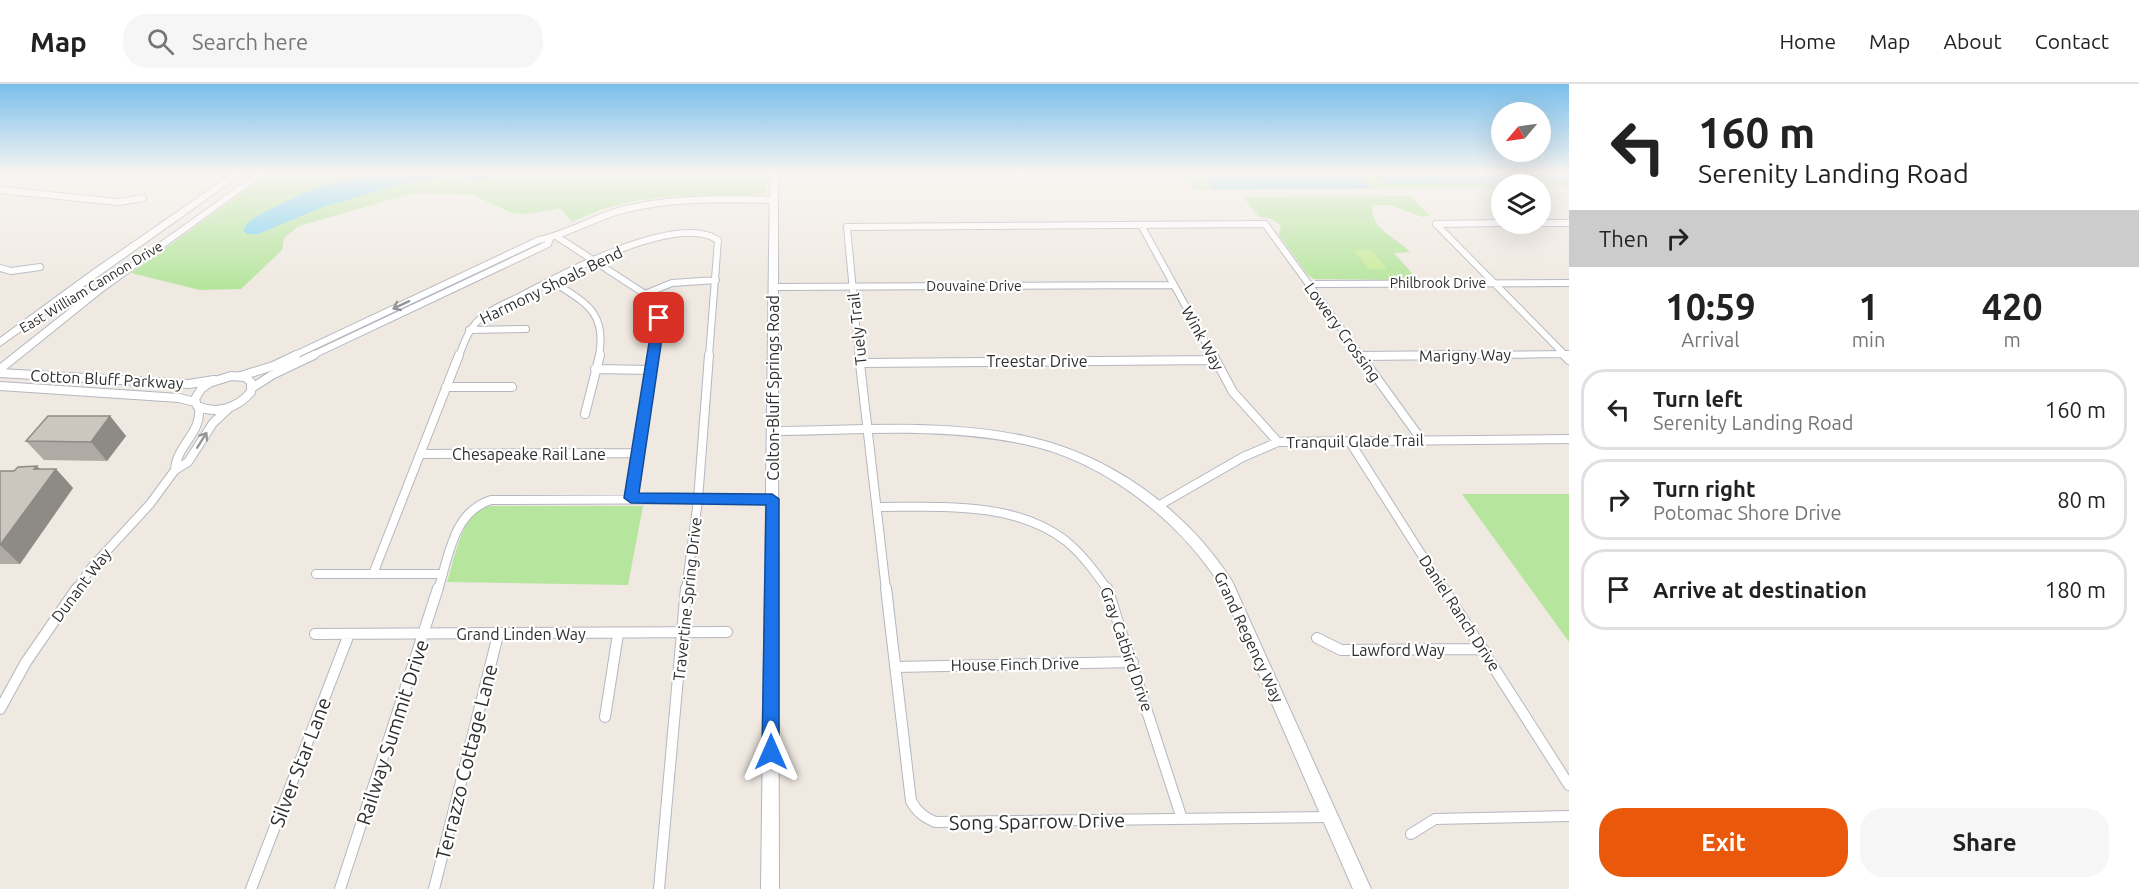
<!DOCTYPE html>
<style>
body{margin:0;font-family:Ubuntu,sans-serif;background:#f6f6f6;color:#222;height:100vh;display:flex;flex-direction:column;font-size:22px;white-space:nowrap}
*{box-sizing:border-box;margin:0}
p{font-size:20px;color:#767676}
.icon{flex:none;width:33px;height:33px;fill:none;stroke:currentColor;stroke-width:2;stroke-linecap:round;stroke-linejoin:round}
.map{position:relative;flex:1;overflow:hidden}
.sheet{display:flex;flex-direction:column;background:#fff;width:570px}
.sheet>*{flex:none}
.top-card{background:#fff;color:#222;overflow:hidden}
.needle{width:39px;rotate:241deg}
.fabs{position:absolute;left:1491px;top:18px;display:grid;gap:12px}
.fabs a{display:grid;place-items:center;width:60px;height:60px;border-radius:50%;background:#fff;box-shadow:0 6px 24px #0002;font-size:30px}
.pin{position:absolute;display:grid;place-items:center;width:51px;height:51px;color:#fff;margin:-26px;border-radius:12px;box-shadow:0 3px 9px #0006}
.me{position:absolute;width:66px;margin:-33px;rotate:0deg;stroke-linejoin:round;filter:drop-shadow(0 0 4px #0008)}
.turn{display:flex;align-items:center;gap:21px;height:126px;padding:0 30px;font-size:27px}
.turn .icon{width:78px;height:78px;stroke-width:2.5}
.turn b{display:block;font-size:42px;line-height:51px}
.then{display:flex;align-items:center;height:57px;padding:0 30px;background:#0003;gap:12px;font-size:22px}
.eta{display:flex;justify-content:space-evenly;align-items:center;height:102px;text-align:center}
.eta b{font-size:36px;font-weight:600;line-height:42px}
.button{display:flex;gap:12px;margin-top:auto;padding:12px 30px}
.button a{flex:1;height:69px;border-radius:24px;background:#ea580c;color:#fff;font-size:24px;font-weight:600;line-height:69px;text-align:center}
.button a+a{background:#f6f6f6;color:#222}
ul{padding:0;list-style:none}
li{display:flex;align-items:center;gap:18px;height:81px;margin:0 12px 9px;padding:0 18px;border:3px solid #e0e0e0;border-radius:24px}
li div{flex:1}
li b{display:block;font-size:22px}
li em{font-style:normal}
header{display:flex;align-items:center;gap:36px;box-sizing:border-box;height:84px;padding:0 30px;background:#fff;border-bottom:2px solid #e0e0e0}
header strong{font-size:28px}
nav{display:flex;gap:33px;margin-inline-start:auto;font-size:21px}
.search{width:420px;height:54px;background:#f6f6f6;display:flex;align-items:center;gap:15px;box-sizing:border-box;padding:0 21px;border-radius:24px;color:#767676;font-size:22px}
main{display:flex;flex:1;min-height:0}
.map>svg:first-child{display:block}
.green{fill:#b6e59e}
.pitch{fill:#c9ec9a}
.water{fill:#75cff0}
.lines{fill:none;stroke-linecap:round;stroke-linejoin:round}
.street-far2-casing{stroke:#b4b7c1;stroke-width:8}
.street-far1-casing{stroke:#b4b7c1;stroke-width:10}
.street-casing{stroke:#b4b7c1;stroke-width:12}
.secondary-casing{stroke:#b4b7c1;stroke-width:2}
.street-far2{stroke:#fff;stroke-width:6}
.street-far1{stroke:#fff;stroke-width:8}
.street{stroke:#fff;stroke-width:10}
.secondary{fill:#fff;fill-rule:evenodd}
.wall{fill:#afaba4}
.shaded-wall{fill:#8e8b86}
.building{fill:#cbc7bf;stroke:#8e8b86;stroke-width:1.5}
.oneway{stroke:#969696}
.route{fill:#1a73e8;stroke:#114b97;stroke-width:1.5}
.labels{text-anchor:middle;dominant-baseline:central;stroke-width:4.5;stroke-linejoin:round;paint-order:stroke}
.far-street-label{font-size:14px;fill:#2e2e2e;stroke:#fff}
.street-label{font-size:16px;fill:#2e2e2e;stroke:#fff}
.near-street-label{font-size:20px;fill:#2e2e2e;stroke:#fff}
</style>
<header>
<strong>Map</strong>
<div class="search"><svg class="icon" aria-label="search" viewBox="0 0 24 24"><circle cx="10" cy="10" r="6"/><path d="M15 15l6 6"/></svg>Search here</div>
<nav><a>Home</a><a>Map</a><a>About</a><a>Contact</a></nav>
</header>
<main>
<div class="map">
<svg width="1569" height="805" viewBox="0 0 1569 805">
<rect width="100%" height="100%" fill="#efe9e1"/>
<!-- green -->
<path class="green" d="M268 90H766V107L759 111C695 111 630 108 572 138L560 124 528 130 512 129 472 111 414 109 299 142 284 154 282 166 241 205 200 206 131 189Z
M1182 90H1569V103L1502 100 1501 104 1193 106Z
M1411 112 1430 132 1422 133 1390 121H1372C1372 148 1394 151 1410 168L1394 169 1418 196 1314 195 1307 190 1279 151 1281 141 1269 134 1259 133 1243 113Z
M1462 410H1569V558Z
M489 422H643L628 501 447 498C455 475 461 428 489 422Z"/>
<!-- pitch -->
<path class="pitch" d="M1353 166H1371L1387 185H1369Z"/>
<!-- water -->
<path class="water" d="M370 90H499L487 96 475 97 456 92 409 98 323 123 258 150H247L243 146 249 138 261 130 312 105Z
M1204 90H1354L1373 104 1214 105Z
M1371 90H1569V97L1385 100Z"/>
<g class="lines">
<defs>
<path id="street-far2" d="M0 106 118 118 143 114
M1540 139H1569
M1436 140 1566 272
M1436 140 1502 139
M1141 141 1213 272
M556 152 645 210C664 229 658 249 654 272
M0 184 11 187 40 183
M552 197C585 219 607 227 599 272
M1308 200 1569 199
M774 203 1174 201
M645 210 672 199 716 196
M469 246 526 245
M293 272 539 156C568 150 593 134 622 126 672 113 724 115 775 116
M311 272 548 160 550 155
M459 272C465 256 470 241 485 231 496 223 509 218 521 212 560 191 677 128 718 156L709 272
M859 272 847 143 1265 140 1361 272
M1360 272 1569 270"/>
<path id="street-far1" d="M859 271 886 506
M1213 271 1233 308 1278 358
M1360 271 1421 355
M1564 271 1569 276
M1360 272 1466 271
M860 279 1214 276
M595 285 651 286
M0 289 189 300 214 296
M231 292 245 293 251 298V308C237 324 217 331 197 322L195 315 201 305 209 299Z
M241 292 273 282 296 271
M0 302 179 314 195 318
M446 303H512
M252 304 272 291 314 271
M585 330 600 271
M1350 358 1444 506
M420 370 639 369
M175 386C176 362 202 349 199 324
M631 414 654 271
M1158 422 1243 373 1278 358 1569 355
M878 423C939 423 1015 417 1066 457 1083 471 1095 488 1108 506
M316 490H443
M373 490 459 271
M76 506 91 484 150 420 175 386 188 378 213 339 229 324
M438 506C449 472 453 428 491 416L773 415
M686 506 698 416 709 271"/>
<path id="street" d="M886 504 911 717C917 728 924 733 935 738L1329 733
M1107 504 1182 735
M1443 504 1569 701
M315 550 727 548
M1317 554 1341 566 1483 565
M896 583 1133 578
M0 625 26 578 77 504
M605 633 618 550
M1411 750 1435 735 1569 732
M251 805 349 550
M340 805 438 504
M434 805 498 551
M659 805 686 504"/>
<path id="secondary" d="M232 90H242L0 262V254L93 186Z
M256 90H265L102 208 4 287 0 288V280L96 204Z
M770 90H778V343C859 342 944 335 1024 352 1108 369 1186 425 1232 497L1371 805H1353L1221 503C1180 436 1102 376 1024 360 944 343 859 350 778 351L779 805H761Z"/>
</defs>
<!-- street-far2 casing -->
<use href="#street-far2" class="street-far2-casing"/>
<!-- street-far1 casing -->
<use href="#street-far1" class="street-far1-casing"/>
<!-- street casing -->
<use href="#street" class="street-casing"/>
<!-- secondary casing -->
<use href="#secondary" class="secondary-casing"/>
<!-- street-far2 -->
<use href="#street-far2" class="street-far2"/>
<!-- street-far1 -->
<use href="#street-far1" class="street-far1"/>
<!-- street -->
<use href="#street" class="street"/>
<!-- secondary -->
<use href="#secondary" class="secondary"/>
</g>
<!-- wall -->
<path class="wall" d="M110 332 126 352 107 377 44 376 26 357Z
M40 385H56L73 404 20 480H0V387Z"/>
<!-- shaded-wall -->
<path class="shaded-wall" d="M110 332 126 352 107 377 91 358Z
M37 382 49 395 56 385 73 404 20 480 0 461 34 385Z"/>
<!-- building -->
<path class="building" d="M48 332H110L91 358 26 357Z
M37 382 34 385H56L0 461V387H14L18 383Z"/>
<!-- one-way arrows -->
<defs><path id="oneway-shaft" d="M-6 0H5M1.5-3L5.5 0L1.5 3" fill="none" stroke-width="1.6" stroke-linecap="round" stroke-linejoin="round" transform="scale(1.5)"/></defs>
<g class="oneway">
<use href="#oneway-shaft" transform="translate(401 221) rotate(155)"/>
<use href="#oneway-shaft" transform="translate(202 356) rotate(-58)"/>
</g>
<!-- sky -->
<linearGradient id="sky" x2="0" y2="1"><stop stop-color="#7abfeb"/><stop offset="0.44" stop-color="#f8f5f2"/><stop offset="1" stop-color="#f8f5f2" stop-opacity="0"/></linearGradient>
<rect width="1569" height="203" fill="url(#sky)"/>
<!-- route -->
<path class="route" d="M659 231 665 234 639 409 772 410 779 415V668L777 673 771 676 765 673 762 668 766 421 631 419 624 414 653 234Z"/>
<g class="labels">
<!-- far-street labels -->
<g class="far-street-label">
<text x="1438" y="199">Philbrook Drive</text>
<text x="974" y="202">Douvaine Drive</text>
<text transform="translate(91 203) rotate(-31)">East William Cannon Drive</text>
</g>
<!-- street labels -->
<g class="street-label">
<text transform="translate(551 201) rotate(-26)">Harmony Shoals Bend</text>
<text transform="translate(857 245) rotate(-96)">Tuely Trail</text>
<text transform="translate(1343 248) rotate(54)">Lowery Crossing</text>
<text transform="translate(1203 254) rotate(61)">Wink Way</text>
<text transform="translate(1465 271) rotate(-1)">Marigny Way</text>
<text x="1037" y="277">Treestar Drive</text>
<text transform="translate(107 295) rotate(3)">Cotton Bluff Parkway</text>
<text transform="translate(773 304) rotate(-90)">Colton-Bluff Springs Road</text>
<text transform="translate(1355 357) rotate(-1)">Tranquil Glade Trail</text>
<text x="529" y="370">Chesapeake Rail Lane</text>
<text transform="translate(81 501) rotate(-53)">Dunant Way</text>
<text transform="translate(687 515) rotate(-84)">Travertine Spring Drive</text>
<text transform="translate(1460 529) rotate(57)">Daniel Ranch Drive</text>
<text x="521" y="550">Grand Linden Way</text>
<text transform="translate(1249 553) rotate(65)">Grand Regency Way</text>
<text transform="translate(1127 565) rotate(71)">Gray Catbird Drive</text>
<text x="1398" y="566">Lawford Way</text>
<text transform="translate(1015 580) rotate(-1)">House Finch Drive</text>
</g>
<!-- near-street labels -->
<g class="near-street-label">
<text transform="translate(392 648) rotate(-72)">Railway Summit Drive</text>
<text transform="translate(300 678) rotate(-69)">Silver Star Lane</text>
<text transform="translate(466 678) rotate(-76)">Terrazzo Cottage Lane</text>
<text transform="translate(1037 737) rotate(-1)">Song Sparrow Drive</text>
</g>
</g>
</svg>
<div class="fabs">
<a><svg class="needle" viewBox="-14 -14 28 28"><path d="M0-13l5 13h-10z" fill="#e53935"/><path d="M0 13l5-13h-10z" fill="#767676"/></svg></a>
<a><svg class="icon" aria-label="layers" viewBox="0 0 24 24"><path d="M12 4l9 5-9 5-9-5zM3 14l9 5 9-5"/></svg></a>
</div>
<div class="pin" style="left:659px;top:234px;background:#d93025"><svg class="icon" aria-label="arrive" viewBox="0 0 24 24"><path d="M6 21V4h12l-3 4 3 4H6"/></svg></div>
<svg class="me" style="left:771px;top:668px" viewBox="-20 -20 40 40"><path d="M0-17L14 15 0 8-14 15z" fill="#1a73e8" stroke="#fff" stroke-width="4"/></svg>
</div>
<section class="sheet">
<div class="top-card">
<div class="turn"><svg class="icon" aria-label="left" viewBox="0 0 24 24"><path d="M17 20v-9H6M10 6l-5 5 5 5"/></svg><div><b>160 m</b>Serenity Landing Road</div></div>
<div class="then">Then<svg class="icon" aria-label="right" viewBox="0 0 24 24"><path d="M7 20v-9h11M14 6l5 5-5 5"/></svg></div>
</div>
<div class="eta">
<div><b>10:59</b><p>Arrival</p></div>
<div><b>1</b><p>min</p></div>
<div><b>420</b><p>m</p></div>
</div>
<ul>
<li><svg class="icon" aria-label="left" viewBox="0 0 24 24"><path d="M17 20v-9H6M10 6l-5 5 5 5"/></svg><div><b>Turn left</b><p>Serenity Landing Road</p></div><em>160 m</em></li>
<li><svg class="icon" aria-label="right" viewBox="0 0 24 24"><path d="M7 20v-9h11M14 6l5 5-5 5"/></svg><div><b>Turn right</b><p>Potomac Shore Drive</p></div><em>80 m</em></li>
<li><svg class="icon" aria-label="arrive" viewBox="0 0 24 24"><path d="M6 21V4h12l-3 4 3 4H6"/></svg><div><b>Arrive at destination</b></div><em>180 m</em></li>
</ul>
<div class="button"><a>Exit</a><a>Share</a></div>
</section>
</main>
